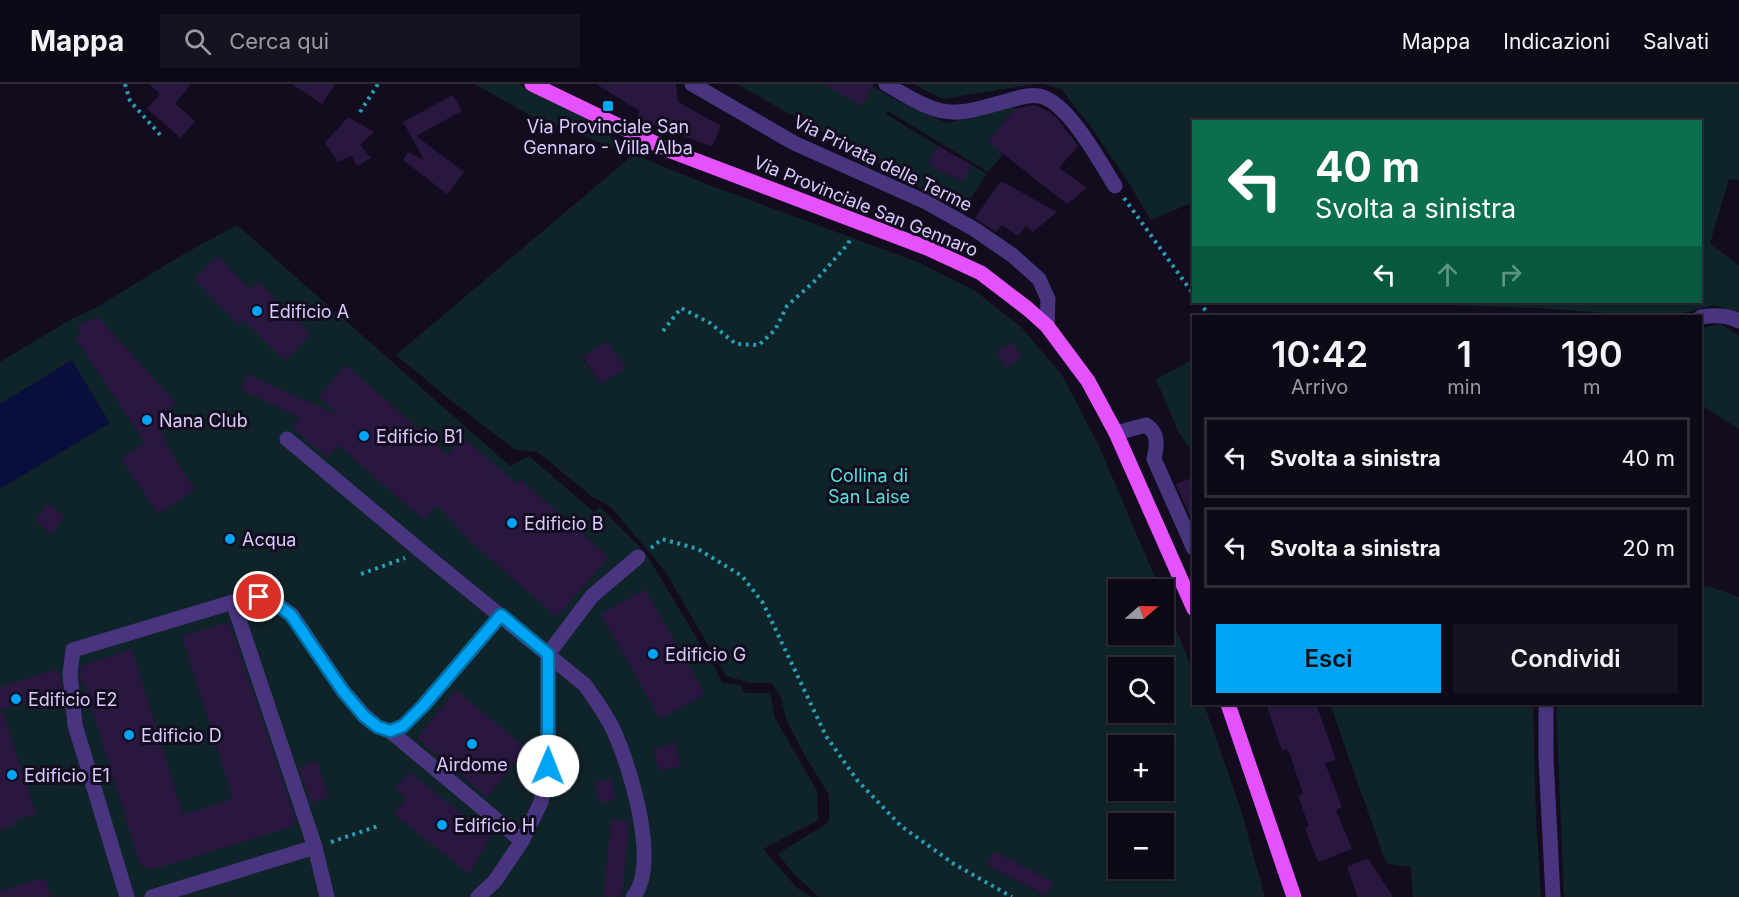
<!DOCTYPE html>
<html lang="it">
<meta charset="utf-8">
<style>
body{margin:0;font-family:Inter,sans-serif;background:#171220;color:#f1f3f6;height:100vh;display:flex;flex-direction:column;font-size:22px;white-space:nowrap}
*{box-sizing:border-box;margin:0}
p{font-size:20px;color:#9b9aa1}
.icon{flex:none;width:33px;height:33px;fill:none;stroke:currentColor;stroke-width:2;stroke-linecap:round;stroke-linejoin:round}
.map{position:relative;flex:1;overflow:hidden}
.drawer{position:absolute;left:1192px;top:231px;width:510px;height:390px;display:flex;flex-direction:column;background:#0e0917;border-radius:0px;box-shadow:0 2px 4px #0004,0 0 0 2px #2e2a36}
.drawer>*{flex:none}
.hud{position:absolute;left:1192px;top:36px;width:510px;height:183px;border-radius:0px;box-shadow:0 2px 4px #0004,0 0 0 2px #2e2a36;background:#0b6e4f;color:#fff;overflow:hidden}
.needle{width:39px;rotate:70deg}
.tools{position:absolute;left:1108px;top:495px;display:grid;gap:12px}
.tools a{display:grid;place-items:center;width:66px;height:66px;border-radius:0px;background:#0e0917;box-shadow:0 2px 4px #0004,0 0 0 2px #2e2a36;font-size:30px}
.pin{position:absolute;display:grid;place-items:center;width:51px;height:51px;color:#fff;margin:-26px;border:3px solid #fff;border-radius:50%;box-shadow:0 2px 6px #0007}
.me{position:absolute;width:66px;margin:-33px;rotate:1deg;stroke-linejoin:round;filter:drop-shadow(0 0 4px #0008)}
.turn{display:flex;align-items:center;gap:21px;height:126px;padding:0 24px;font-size:27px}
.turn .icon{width:78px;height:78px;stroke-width:2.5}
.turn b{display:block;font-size:42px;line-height:51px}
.lanes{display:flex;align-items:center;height:57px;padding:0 24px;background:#0003;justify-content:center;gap:30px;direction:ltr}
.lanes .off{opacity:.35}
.eta{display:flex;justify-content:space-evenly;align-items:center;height:102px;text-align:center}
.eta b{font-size:36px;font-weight:600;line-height:42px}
.action{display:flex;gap:12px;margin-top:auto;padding:12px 24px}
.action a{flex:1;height:69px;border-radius:0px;background:#00a4f5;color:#111;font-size:24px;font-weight:600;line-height:69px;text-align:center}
.action a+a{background:#171220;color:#f1f3f6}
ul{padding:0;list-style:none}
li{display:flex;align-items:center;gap:18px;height:81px;margin:0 12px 9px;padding:0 12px;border:3px solid #2e2a36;border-radius:0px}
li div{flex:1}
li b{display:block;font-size:22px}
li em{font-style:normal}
header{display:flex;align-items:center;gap:36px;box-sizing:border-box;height:84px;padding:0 30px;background:#0e0917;border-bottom:2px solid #2e2a36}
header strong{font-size:28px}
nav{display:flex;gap:33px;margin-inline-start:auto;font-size:21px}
.search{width:420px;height:54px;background:#171220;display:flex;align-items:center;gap:15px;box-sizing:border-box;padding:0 21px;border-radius:0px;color:#9b9aa1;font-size:22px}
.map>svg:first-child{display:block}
.green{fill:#0f2429;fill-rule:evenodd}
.water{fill:#080f3c}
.building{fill:#291740}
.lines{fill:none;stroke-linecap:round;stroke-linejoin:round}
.path{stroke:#2a9cb3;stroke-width:4;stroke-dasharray:3 4.5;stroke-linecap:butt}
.minor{stroke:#49357f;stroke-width:15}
.major{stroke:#e651ff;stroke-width:15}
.route-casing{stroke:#006b9f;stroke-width:15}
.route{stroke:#00a4f5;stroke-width:10}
.poi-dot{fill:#00a4f5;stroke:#130c1f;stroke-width:2}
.labels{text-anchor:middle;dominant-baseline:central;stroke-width:6;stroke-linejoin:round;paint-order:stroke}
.poi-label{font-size:18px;fill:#dccaff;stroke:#130c1f;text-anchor:start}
.street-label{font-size:18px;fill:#dccaff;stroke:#130c1f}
.park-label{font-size:18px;fill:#54e1de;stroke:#130c1f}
</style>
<header>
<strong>Mappa</strong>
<div class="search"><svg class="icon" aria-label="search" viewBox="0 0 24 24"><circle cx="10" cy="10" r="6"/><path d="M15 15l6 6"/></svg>Cerca qui</div>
<nav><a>Mappa</a><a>Indicazioni</a><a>Salvati</a></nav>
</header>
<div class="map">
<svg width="1739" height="813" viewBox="0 0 1739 813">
<rect width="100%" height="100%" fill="#130c1f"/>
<!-- green -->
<path class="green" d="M475 0H517L586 34 633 70 709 101 920 179 974 206 1021 243 1062 291 1099 362 1160 505 1119 506V550H1164V515L1194 590V620H1204L1241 726 1265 813H819L794 790 778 770 829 738V711L804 670 786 635 781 614 772 599H751L726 592 665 487 611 423 591 412 538 368 514 365 444 311 396 271 633 71 531 32ZM607 257 625 284 601 300 583 274ZM1119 584H1164V628H1119ZM1119 662H1164V706H1119ZM1119 740H1164V784H1119ZM994 767 1053 798 1045 812 987 781Z
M737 0H832L872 2 894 15 947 39 1017 21 988 58 1003 70 988 88 888 27 886 30 938 62 929 80 961 98 972 81 987 90 962 128Z
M914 0H1034L942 15Z
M1043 0H1739V96L1729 95 1710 160 1739 181V230L1715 221 1671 232H1601L1605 229 1537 224 1447 221 1445 218H1701V38H1194V118L1151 136 1125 93 1091 43 1061 5Z
M237 141 510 382 529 372 594 428 600 423 645 468 717 588 722 599 740 601 745 609H770L775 634 817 707 818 736 763 765 796 803 811 813H0V278L73 234 94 225 182 171Z
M1721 240 1739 252V345L1701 321V244Z
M1192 276 1194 280V371L1178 347 1156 295Z
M1701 502 1711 503 1739 513V813H1564L1556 620H1701Z
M1330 620H1533L1536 733 1541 813H1413L1411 783 1386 779Z"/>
<!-- water -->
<path class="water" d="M72 276 110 339 0 405V320Z"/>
<!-- building -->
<path class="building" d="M149 0H191L175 20 195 37 181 54 147 25 160 10Z
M292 0H335L322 20Z
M596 0H676L678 18 721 42 712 63 636 34 640 27Z
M823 0H874L862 22Z
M453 11 462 27 416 52 464 88 447 110 403 76 408 68 424 76 403 38Z
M1034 21 1048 27 1057 34 1078 62 1059 84 1087 104 1067 120 988 58 1014 25Z
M348 33 374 48 360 61 371 74 357 82 351 71 338 78 325 59Z
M938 62 972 81 962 98 928 80Z
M1001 97 1057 128 1033 148 1026 142 1018 152 1002 141 996 148 975 134Z
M218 172 250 205 258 197 311 250 285 277 244 236 239 241 194 195Z
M98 233 176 319 165 329 166 342 160 346 168 357 165 359 195 406 158 430 121 375 145 359 75 254 82 249 76 242Z
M607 257 626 284 601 300 583 273Z
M1012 258 1022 273 1006 284 996 268Z
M346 281 448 371 463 353 517 400 521 396 609 473 557 533 470 457 437 421 424 436 338 361 327 374 292 343 300 333 241 306 248 290 339 332 319 312Z
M1194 393V441L1176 400Z
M48 419 65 433 51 450 35 436Z
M645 505 705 610 660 635 601 530Z
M229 538 296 737 291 743 151 786 140 780 84 599 81 600V582L132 565 183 731 233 715 182 552Z
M57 585 58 589 60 588 62 606 0 626V603Z
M456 606 527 665 487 713 417 654Z
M1266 620H1316L1336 676 1325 679 1342 723 1336 726 1352 765 1318 778 1305 744 1309 742 1298 712 1303 710 1288 665 1282 667Z
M0 628H3L36 730 15 736 16 741 0 746Z
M675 659 681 682 659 687 653 665Z
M317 677 329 713 311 719 299 683Z
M409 688 491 752 469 790 394 730 406 714 395 705Z
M611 694 616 715 600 719 595 698Z
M611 735 629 737 622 813H604Z
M994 767 1053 798 1046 812 987 781Z
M1368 774 1393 813H1358L1347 783Z
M45 794 51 813H0V807Z"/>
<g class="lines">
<!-- path -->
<path class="path" d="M125 0 130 17 163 54
M360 28 378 0
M1124 114 1194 211
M1199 218 1210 232
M663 247 681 224 710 239 736 260 759 261 775 246 787 222 817 195 848 160 851 153
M651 464 662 455 698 465 742 492 763 519 826 652 857 696 901 742 954 780 1012 813
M361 490 405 474
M331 758 378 742"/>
<!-- minor -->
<path class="minor" d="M692 0 794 59 926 118 974 145 1012 171 1039 195 1048 215 1047 242
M886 0C907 12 932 30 958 28 975 27 991 21 1007 17 1018 14 1032 9 1043 13 1070 22 1100 78 1115 102
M1701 233C1714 231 1727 231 1739 237
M1116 349 1146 341C1159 349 1157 362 1154 375L1194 465
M287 355 422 468 585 601C596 617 609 634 616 652 631 687 660 781 633 813
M233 518 259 513 272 517 292 531 343 607 365 632 378 643 390 647 403 642 423 622 501 531
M1546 620V674L1553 813
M390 647 522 757
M315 763 327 813
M127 813 75 641 70 590 73 566 233 518 315 763 152 813
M478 813 495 797 522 757 541 718 548 682V570L592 512 638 473"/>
<!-- major -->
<path class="major" d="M532 0 671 67 927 164 981 189 1028 225 1047 242 1088 297 1116 349 1194 525
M1228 620 1294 813"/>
</g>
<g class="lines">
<defs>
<path id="route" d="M259 513 272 517 291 531 343 607 364 632 378 643 390 647 403 642 423 622 501 531 548 570V682"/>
</defs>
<!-- route casing -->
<use href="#route" class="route-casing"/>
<!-- route -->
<use href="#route" class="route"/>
</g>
<!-- markers -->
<g class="poi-dot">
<rect x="602" y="16" width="12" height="12" rx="3"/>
<circle cx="257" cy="227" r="6"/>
<circle cx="147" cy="336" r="6"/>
<circle cx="364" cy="352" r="6"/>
<circle cx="512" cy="439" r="6"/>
<circle cx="230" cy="455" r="6"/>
<circle cx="653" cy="570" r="6"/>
<circle cx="16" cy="615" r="6"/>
<circle cx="129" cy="651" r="6"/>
<circle cx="472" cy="660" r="6"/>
<circle cx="12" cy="691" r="6"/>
<circle cx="442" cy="741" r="6"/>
</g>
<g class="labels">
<!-- poi labels -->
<g class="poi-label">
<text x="608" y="42" text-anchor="middle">Via Provinciale San<tspan x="608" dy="21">Gennaro - Villa Alba</tspan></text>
<text x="269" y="227">Edificio A</text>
<text x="159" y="336">Nana Club</text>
<text x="376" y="352">Edificio B1</text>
<text x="524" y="439">Edificio B</text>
<text x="242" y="455">Acqua</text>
<text x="665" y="570">Edificio G</text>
<text x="28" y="615">Edificio E2</text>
<text x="141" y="651">Edificio D</text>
<text x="472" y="680" text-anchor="middle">Airdome</text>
<text x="24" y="691">Edificio E1</text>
<text x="454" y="741">Edificio H</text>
</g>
<!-- street labels -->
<g class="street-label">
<text transform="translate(883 79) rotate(26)">Via Privata delle Terme</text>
<text transform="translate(866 122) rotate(22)">Via Provinciale San Gennaro</text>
</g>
<!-- park labels -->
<g class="park-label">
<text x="869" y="391">Collina di<tspan x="869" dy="21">San Laise</tspan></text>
</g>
</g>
</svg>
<div class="tools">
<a><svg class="needle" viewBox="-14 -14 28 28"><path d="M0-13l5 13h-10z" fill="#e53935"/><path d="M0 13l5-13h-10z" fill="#9b9aa1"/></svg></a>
<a><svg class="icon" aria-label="search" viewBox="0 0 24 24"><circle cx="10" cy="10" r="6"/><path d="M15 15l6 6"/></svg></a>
<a>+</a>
<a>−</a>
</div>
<div class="pin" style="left:259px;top:513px;background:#d93025"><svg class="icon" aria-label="arrive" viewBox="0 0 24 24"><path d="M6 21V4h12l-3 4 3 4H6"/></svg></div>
<svg class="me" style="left:548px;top:682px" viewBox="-20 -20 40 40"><circle r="19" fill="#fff"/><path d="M0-13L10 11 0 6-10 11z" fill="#00a4f5"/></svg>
<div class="hud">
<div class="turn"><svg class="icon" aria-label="left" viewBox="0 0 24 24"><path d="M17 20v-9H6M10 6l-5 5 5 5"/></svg><div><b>40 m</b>Svolta a sinistra</div></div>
<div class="lanes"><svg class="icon" aria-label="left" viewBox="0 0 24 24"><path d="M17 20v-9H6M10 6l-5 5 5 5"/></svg><svg class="icon off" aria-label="ahead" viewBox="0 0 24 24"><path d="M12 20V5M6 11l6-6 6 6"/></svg><svg class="icon off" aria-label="right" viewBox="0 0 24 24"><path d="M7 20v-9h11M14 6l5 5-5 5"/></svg></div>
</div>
<section class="drawer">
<div class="eta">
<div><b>10:42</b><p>Arrivo</p></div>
<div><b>1</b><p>min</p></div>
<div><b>190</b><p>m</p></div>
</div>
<ul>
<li><svg class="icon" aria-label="left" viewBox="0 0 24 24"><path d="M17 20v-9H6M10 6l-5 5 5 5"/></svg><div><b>Svolta a sinistra</b></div><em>40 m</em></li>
<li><svg class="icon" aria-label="left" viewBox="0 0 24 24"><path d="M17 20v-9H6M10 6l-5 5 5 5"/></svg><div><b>Svolta a sinistra</b></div><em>20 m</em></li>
</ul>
<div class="action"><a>Esci</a><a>Condividi</a></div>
</section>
</div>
